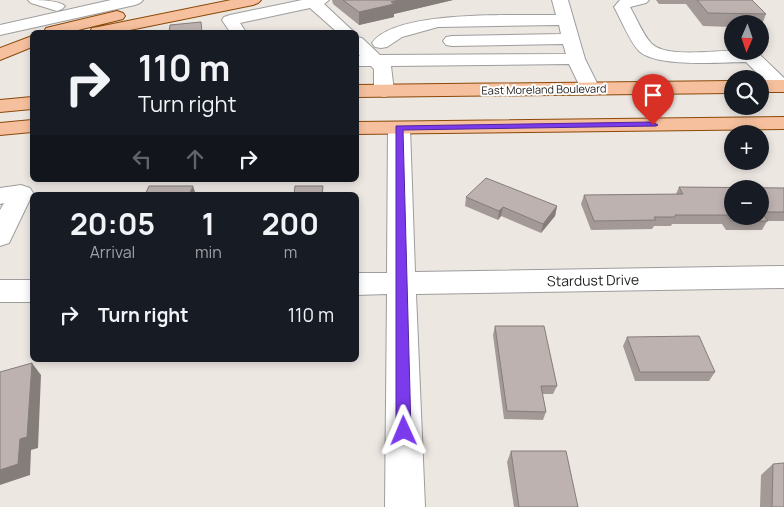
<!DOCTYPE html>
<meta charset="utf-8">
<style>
body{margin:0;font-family:Manrope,sans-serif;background:#20242c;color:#f1f3f6;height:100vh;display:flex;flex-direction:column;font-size:19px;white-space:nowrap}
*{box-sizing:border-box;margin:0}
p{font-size:16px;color:#9ea1a6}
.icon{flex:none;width:28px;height:28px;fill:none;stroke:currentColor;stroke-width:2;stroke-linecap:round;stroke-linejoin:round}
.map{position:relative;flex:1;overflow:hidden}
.panel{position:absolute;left:30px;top:192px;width:329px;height:170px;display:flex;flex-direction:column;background:#171b24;border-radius:8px;box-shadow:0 2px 8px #0003}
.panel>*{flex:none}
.top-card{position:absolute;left:30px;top:30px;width:329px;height:152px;border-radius:8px;box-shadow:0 2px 8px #0003;background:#171b24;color:#f1f3f6;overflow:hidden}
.needle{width:32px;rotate:182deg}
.buttons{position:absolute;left:724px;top:15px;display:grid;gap:10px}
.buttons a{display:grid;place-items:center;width:45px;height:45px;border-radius:50%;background:#171b24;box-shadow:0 2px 8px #0003;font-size:25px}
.pin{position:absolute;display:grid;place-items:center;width:42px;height:42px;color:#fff;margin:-51px -21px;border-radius:50% 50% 50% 0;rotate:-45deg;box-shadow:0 0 5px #0007}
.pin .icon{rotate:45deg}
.me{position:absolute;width:55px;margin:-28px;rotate:359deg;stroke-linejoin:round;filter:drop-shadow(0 0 4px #0008)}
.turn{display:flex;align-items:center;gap:18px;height:105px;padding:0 25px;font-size:22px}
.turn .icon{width:65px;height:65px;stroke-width:2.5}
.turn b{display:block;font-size:35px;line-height:42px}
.lanes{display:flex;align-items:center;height:48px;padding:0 25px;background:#0003;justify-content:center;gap:25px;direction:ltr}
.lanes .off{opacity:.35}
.eta{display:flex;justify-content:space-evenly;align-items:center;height:85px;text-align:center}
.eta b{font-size:30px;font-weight:700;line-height:35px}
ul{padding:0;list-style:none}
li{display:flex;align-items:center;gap:15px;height:75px;padding:0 25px}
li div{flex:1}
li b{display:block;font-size:19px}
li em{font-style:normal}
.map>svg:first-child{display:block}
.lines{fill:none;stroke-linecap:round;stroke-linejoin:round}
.minor-casing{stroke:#9d9d9d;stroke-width:2}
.major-casing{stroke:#8b4909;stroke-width:2}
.minor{fill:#fff;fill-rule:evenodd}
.major{fill:#f6c09e;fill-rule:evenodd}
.wall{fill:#a39996}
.shaded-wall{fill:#847d7a}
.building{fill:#bdb2af;stroke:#847d7a;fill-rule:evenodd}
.route{fill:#7c3aed;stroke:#51269a}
.labels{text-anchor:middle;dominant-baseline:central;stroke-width:4;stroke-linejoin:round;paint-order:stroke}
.far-street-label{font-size:11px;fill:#1c1c1c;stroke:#fff}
.street-label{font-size:14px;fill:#1c1c1c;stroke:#fff}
</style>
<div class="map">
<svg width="784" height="507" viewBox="0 0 784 507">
<rect width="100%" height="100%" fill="#ede7e2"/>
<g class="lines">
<defs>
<path id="minor" d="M28 0C39 0 58 0 65 6L62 9 57 11 31 3Z
M111 0H143L140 3 135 5 0 35V25Z
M302 0H329L324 4 354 32H337L310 8 240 23 246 32H230L222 20 224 17 230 15Z
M552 0H568L585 59 600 89 597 93 590 95 583 93 569 64 391 66 394 91 391 95 384 97 377 95 374 91V69L371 66H356V56H360L356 52V37L362 38 380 55 566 54 563 44 452 46 446 45 443 41 446 37 452 36 561 34 559 25 438 27 402 37 387 47 381 48 375 47 372 43C396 9 517 16 556 15Z
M620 0H649L646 3 630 7C636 17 644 37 652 44 670 61 733 46 757 52L784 78V91L774 90 746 62C722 62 657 68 639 51 630 42 621 19 614 7Z
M399 122 407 123 410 128 415 272 784 266V288L416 294 425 507H385L387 294 356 295V273H387L388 128 391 123Z
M21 185 30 188 33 193 9 243 0 246V210L4 203 0 204V188Z
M0 280H32V302H0Z"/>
<path id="major" d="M231 0H261L258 3 253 5 120 32H90L92 28 98 27Z
M117 11 123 13 125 16 123 19 70 32H44L46 28Z
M32 36V47L0 60V48Z
M760 80H784V92H760Z
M732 81V93L356 97V85Z
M32 97V109L0 112V100Z
M784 117V129L356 134V122Z
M32 120V132L0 135V123Z"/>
</defs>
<!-- minor casing -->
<use href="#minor" class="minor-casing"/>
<!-- major casing -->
<use href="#major" class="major-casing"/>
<!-- minor -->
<use href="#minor" class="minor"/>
<!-- major -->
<use href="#major" class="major"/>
</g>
<!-- wall -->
<path class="wall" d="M332 0H453L394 14V17L359 25 333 4Z
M656 0H752L766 14 761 27 760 24H732V27L703 26 686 4H659Z
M679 187 784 188V221H767L762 230H726L722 224H672L671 226H654L652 229 591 230 581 204 584 195 676 194Z
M466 197 557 206 555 216 541 233 501 216 498 220 465 206Z
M495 326 557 386 553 394H542L546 412 543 420 504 419 493 335Z
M627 337 715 372 709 381H635L623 346Z
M511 451 578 507H514L507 462Z
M773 464 784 507H760L761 475Z"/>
<!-- shaded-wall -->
<path class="shaded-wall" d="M399 0H453L394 14V17L359 25V12Z
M193 186 196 195H189Z
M557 206 555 216 541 233 543 224Z
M503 207 501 216 498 220 499 211Z
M32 363 41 375 38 448 31 450 30 475 0 485V470L20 439Z"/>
<!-- building -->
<path class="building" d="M343 0H399L391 2 394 4 359 12Z
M697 0H752L766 14 708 13Z
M201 22 202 32H169L170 25Z
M486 178 557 206 543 224 503 207 499 211 466 197Z
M149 186H193L189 195H145Z
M295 186H323L322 195H294Z
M679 187 784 188V212H761L768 221H731L727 215H675V217H654L656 220 594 221 584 195 683 194ZM732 189H760V216H732Z
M495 326H544L557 386H541L546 412 507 411Z
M699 336 715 372H640L627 337Z
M32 363 27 437 20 439 18 464 0 470V372Z
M511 451H566L578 507H519Z
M784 463V507H772L773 464Z"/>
<!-- route -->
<path class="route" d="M653 122 658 125 656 126 403 130 411 431 409 436 404 438 399 436 396 431V126Z"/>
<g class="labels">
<!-- far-street labels -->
<g class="far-street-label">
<text transform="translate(544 89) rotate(-1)">East Moreland Boulevard</text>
</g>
<!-- street labels -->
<g class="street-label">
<text transform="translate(593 280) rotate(-1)">Stardust Drive</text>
</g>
</g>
</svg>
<div class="buttons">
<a><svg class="needle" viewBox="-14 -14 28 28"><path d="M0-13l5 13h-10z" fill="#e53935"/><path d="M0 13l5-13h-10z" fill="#9ea1a6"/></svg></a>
<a><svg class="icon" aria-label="search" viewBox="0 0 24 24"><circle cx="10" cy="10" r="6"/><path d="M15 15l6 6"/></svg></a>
<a>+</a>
<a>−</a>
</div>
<div class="pin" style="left:653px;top:125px;background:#d93025"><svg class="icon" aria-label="arrive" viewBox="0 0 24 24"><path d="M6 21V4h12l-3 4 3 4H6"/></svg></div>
<svg class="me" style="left:404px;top:431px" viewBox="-20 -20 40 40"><path d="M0-17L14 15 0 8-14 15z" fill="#7c3aed" stroke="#fff" stroke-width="4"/></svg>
<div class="top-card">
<div class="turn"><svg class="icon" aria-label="right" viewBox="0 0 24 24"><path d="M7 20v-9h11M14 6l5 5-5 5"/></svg><div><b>110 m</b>Turn right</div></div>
<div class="lanes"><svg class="icon off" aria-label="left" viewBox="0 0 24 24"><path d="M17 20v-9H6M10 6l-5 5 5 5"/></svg><svg class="icon off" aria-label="ahead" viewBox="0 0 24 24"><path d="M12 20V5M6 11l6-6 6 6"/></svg><svg class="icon" aria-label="right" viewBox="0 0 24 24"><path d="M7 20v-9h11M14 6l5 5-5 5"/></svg></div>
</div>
<section class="panel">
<div class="eta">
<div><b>20:05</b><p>Arrival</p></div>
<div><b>1</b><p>min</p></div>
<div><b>200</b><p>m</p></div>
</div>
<ul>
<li><svg class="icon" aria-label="right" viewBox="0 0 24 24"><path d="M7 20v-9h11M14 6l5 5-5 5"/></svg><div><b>Turn right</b></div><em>110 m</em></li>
</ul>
</section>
</div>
